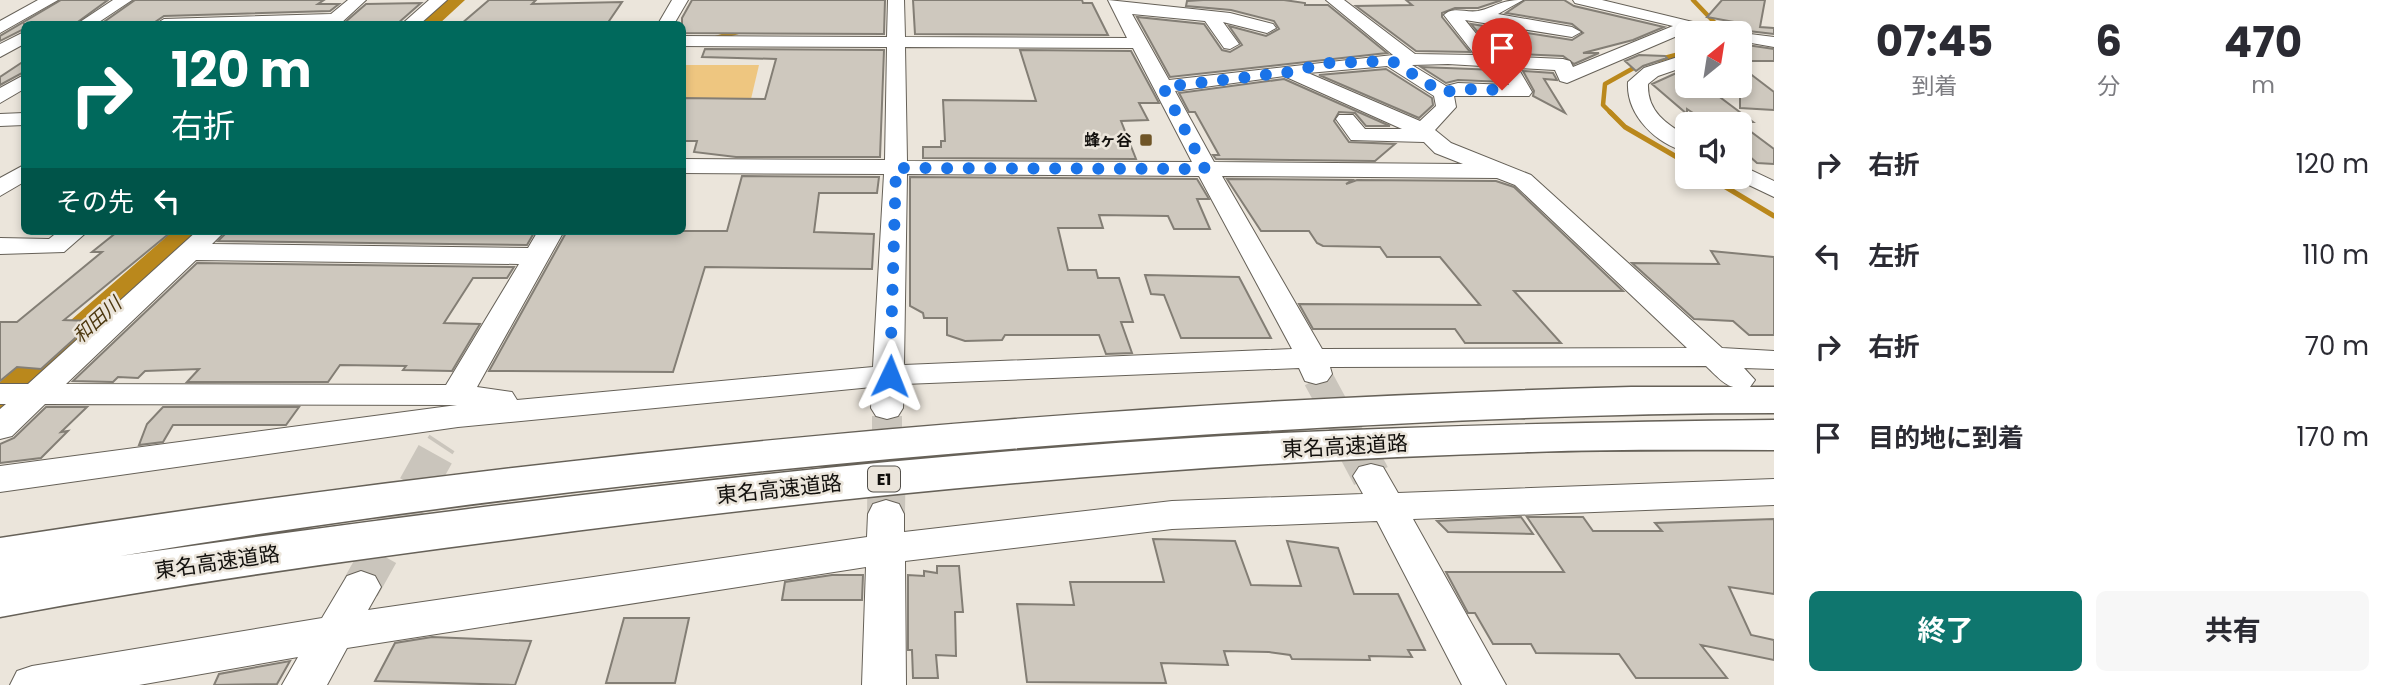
<!DOCTYPE html>
<html lang="ja">
<meta charset="utf-8">
<style>
body{margin:0;font-family:Poppins,"Noto Sans JP",sans-serif;background:#f7f7f7;color:#2b2b33;height:100vh;display:flex;flex-direction:column;font-size:26px;white-space:nowrap}
*{box-sizing:border-box;margin:0}
p{font-size:23px;color:#7c7c81}
.icon{flex:none;width:38px;height:38px;fill:none;stroke:currentColor;stroke-width:2;stroke-linecap:round;stroke-linejoin:round}
.map{position:relative;flex:1;overflow:hidden}
.drawer{display:flex;flex-direction:column;background:#fff;width:630px}
.drawer>*{flex:none}
.banner{position:absolute;left:21px;top:21px;width:665px;height:214px;border-radius:10px;box-shadow:0 4px 10px #0003;background:#00695c;color:#fff;overflow:hidden}
.needle{width:46px;rotate:30deg}
.buttons{position:absolute;left:1675px;top:21px;display:grid;gap:14px}
.buttons a{display:grid;place-items:center;width:77px;height:77px;border-radius:10px;background:#fff;box-shadow:0 4px 10px #0003;font-size:35px}
.pin{position:absolute;display:grid;place-items:center;width:60px;height:60px;color:#fff;margin:-72px -30px;border-radius:50% 50% 50% 0;rotate:-45deg;box-shadow:0 0 7px #0007}
.pin .icon{rotate:45deg}
.me{position:absolute;width:77px;margin:-38px;rotate:2deg;stroke-linejoin:round;filter:drop-shadow(0 0 5px #0008)}
.turn{display:flex;align-items:center;gap:24px;height:147px;padding:0 35px;font-size:32px}
.turn .icon{width:91px;height:91px;stroke-width:2.5}
.turn b{display:block;font-size:49px;line-height:60px}
.then{display:flex;align-items:center;height:66px;padding:0 35px;background:#0003;gap:14px;font-size:26px}
.eta{display:flex;justify-content:space-evenly;align-items:center;height:119px;text-align:center}
.eta b{font-size:42px;font-weight:700;line-height:49px}
.button{display:flex;gap:14px;margin-top:auto;padding:14px 35px}
.button a{flex:1;height:80px;border-radius:10px;background:#0f766e;color:#fff;font-size:28px;font-weight:700;line-height:80px;text-align:center}
.button a+a{background:#f7f7f7;color:#2b2b33}
ul{padding:0;list-style:none}
li{display:flex;align-items:center;gap:21px;height:91px;padding:0 35px}
li div{flex:1}
li b{display:block;font-size:26px}
li em{font-style:normal}
main{display:flex;flex:1;min-height:0}
.map>svg:first-child{display:block}
.green{fill:#eec680}
.lines{fill:none;stroke-linecap:round;stroke-linejoin:round}
.stream-far1{stroke:#ba881c;stroke-width:4.5}
.stream{stroke:#ba881c;stroke-width:5}
.river{fill:#ba881c;fill-rule:evenodd}
.building{fill:#cec8be;stroke:#837e75;stroke-width:2}
.minor-tunnel-far1{stroke:#cac5bc;stroke-width:30;stroke-dasharray:30 15;stroke-linecap:butt}
.minor-tunnel{stroke:#cac5bc;stroke-width:38;stroke-dasharray:38 19;stroke-linecap:butt}
.minor-casing{stroke:#666158;stroke-width:2}
.highway-casing{stroke:#666158;stroke-width:3}
.minor{fill:#fff;fill-rule:evenodd}
.highway{fill:#fff;fill-rule:evenodd}
.route{stroke:#1a73e8;stroke-width:12;stroke-dasharray:0 21.6}
.poi-dot{fill:#6f5527;stroke:#ebe5db;stroke-width:2.5}
.labels{text-anchor:middle;dominant-baseline:central;stroke-width:5;stroke-linejoin:round;paint-order:stroke}
.far-poi-label{font-size:16px;font-weight:bold;fill:#12100d;stroke:#ebe5db;text-anchor:end}
.shield{fill:#ebe5db;stroke:#53504b;stroke-width:2}
.shield-label{font-size:16px;font-weight:bold;fill:#12100d}
.water-label{font-size:19px;font-style:italic;fill:#4d380f;stroke:#ebe5db}
.near-street-label{font-size:21px;fill:#12100d;stroke:#ebe5db}
</style>
<main>
<div class="map">
<svg width="1774" height="685" viewBox="0 0 1774 685">
<rect width="100%" height="100%" fill="#ebe5db"/>
<!-- green -->
<path class="green" d="M683 65H759L751 99 683 98Z"/>
<g class="lines">
<!-- stream-far1 -->
<path class="stream-far1" d="M1693 0 1714 22 1713 33
M716 38 741 31
M1657 60 1687 52
M1612 114 1603 105 1605 84 1639 65"/>
<!-- stream -->
<path class="stream" d="M1610 112 1625 127 1687 163
M1709 177 1774 216"/>
<!-- river -->
<path class="river" d="M439 0H465L439 24H413Z
M173 231H214L17 419 0 424V382Z"/>
</g>
<!-- building -->
<path class="building" d="M61 0H108L75 24H24V29L0 41V36Z
M135 0H324L318 4H339L330 11 164 16 155 22 101 24Z
M489 0H536L532 4 622 2 607 24H461Z
M692 0H885L884 34 682 33V18Z
M913 0H1082L1083 3H1092L1108 35 915 34Z
M1203 0H1284L1305 3V5H1328L1387 53 1170 77 1137 17 1204 24 1222 50 1230 52 1242 45 1229 26 1266 36 1279 29 1274 21 1231 10 1186 6 1187 1Z
M1406 0H1502L1478 8H1455L1442 13V17L1470 52 1416 51 1356 6 1412 5Z
M1525 0H1564L1574 6 1664 27 1633 40 1583 53H1599L1574 64 1563 56 1495 53 1471 24 1572 40 1583 33 1572 24 1506 13Z
M1722 0H1765L1760 27 1774 28V34L1740 30V23L1707 17Z
M421 3 397 24H343L366 4Z
M1740 44 1774 49V61H1740Z
M705 49 884 50 880 157H736L694 152 697 141H682V98L765 99 776 59 702 57Z
M1020 50 1131 51 1159 103H1139L1148 120 1121 121 1136 159 923 158V147H941V141H945L943 100 1036 101Z
M1639 55 1665 56 1667 58 1643 66 1636 71 1625 61Z
M24 61V72L0 85V77Z
M1740 66 1774 92V110L1740 108Z
M1421 67 1497 70 1504 82 1458 80 1446 83Z
M1386 69 1432 98 1433 105 1419 118 1319 75Z
M1683 70 1687 73V86H1705L1753 122H1738L1774 149V164L1757 163 1740 148V124H1710L1687 109V114L1652 84Z
M1523 71 1553 73 1557 80 1544 79 1565 113 1533 96 1534 91Z
M1284 79 1390 126H1366L1355 113 1339 112 1334 121 1349 142 1395 144 1375 161 1216 159 1213 155H1219L1195 112H1189L1179 93Z
M742 176 879 177 877 193H819L814 232 874 234 872 269 705 267 673 372 489 371 567 231H727Z
M910 177 1197 179 1209 199H1197L1210 229H1174L1168 216 1099 215 1103 228H1058L1068 270H1096L1098 278H1119L1133 322H1121L1132 353 1106 354 1099 335H1005L1002 340 965 341 947 335V318H924L923 313 910 306Z
M1227 179 1352 180 1346 184 1357 180 1496 181 1514 187 1623 291H1514L1561 343H1465L1455 329H1313L1299 304 1480 305 1440 257H1387L1380 247 1323 246 1317 243 1309 231H1261Z
M386 231H535L527 245 218 241 227 232Z
M117 232H171L64 320 94 321 41 369 17 367 0 381V322H17L102 252H92Z
M1711 251 1774 257V335H1749L1733 321 1694 319 1632 263 1719 264Z
M197 263 514 267 507 278H473L444 323 480 324 452 371 403 370 406 366 340 365 328 382H187L199 369 145 371 138 378 118 377 113 382 73 381Z
M1145 275 1239 277 1271 338H1181L1164 295 1151 294Z
M46 407H87L61 432 68 431 41 458 0 463V444L14 438Z
M163 407H299L286 425H173L163 442 139 445 147 424Z
M1521 517 1533 534 1448 532 1437 521Z
M1527 517H1583L1593 531H1662L1655 523 1774 519V594L1729 587 1751 635 1774 640V660L1701 645 1727 678H1636L1619 654 1536 653 1531 644H1493L1475 613H1468L1446 572H1564Z
M1153 539 1235 541 1251 585 1301 586 1287 541 1338 548 1354 594H1398L1425 650H1408L1412 657 1369 656 1370 660 1292 659 1290 655 1269 652 1224 651 1228 665 1161 663 1166 683 1027 682 1017 604 1074 605 1070 582H1164Z
M937 566H959L963 612H955L956 656 936 655 938 678H913L912 650H908V575L924 576V571L937 573Z
M832 575H863L862 600H782L785 582Z
M624 618H689L675 683H606Z
M432 637 531 641 515 685 375 681 395 643Z
M290 661 277 684 214 685 219 674Z"/>
<g class="lines">
<!-- minor-tunnel-far1 -->
<path class="minor-tunnel-far1" d="M1318 378 1355 446
M440 446 442 443
M887 446V408"/>
<!-- minor-tunnel -->
<path class="minor-tunnel" d="M1354 444 1371 476
M886 514 887 444
M361 587 441 444"/>
<defs>
<path id="minor" d="M38 0H58L0 33V21Z
M113 0H132L96 24H77Z
M348 0H366L340 24H156L164 19 331 14Z
M429 0H447L420 24H402Z
M672 0H688L674 24H658Z
M888 0H904L905 37 1127 38 1108 0 1230 13 1273 24 1276 28 1267 33 1223 22 1239 44 1230 49 1224 48 1205 21 1132 14 1169 80 1393 55 1326 0H1344L1415 54 1475 55 1444 15C1453 6 1465 13 1478 11 1497 7 1498 0 1523 0L1498 14 1572 27 1581 32 1572 37 1465 20 1494 56 1563 59 1570 61 1573 67 1673 26 1575 3 1573 0H1602L1734 32 1774 37V47L1740 41V33L1691 30 1567 83 1560 81 1555 70 1518 68 1532 92 1529 96H1454L1456 107 1435 130 1451 143 1531 175 1722 348 1774 351V369L1744 368 1755 380 1750 387C1729 392 1721 380 1706 366L1330 367 1332 374 1327 381 1316 384 1305 381 1299 368 904 384 903 408 898 416 887 419 876 416 871 408 872 387 458 427 0 492V466L457 405 45 404 12 436 0 439V409L6 404H0V384H28L197 231H225L212 244 528 248 538 231H564L477 387 512 392 517 400 873 367 884 174 682 173V159L885 160 887 47 682 46V36L887 37ZM905 47 1133 48 1192 162 907 161ZM1448 64 1499 67 1509 85 1458 83 1446 86 1412 65ZM1387 66 1434 96 1436 106 1420 121 1308 73ZM1284 76 1402 129H1365L1353 115H1339L1336 119 1351 140 1424 142 1435 153 1463 164 1214 162 1175 91ZM907 174 1199 176 1292 349 904 365ZM1222 176 1497 178 1515 185 1687 348 1322 349ZM196 260 519 264 446 385 66 384Z
M24 32V44L0 57V44Z
M1687 54V66L1658 76 1648 84C1647 111 1666 124 1687 136V152C1656 144 1626 115 1628 82L1644 68Z
M24 75V89L0 103V88Z
M24 113V125L0 126V114Z
M24 165V182L0 196V178Z
M1740 165 1774 181V197L1732 177H1740Z
M59 231H88L64 252 0 254V238L49 239Z
M1371 464 1383 467 1398 493 1774 479V505L1413 519 1506 685H1462L1377 521 1172 529 905 561 906 685H862L866 567 347 648 327 685H282L298 657 139 685H10L17 671 32 666 322 618 347 576 361 571 375 576 381 587 368 610 867 537 868 514 873 504 886 500 899 504 904 514V532L1172 501 1363 494 1353 476 1359 467Z"/>
<path id="highway" d="M1631 387H1774V413C1562 413 1351 425 1140 439 799 463 458 500 120 556 487 504 854 458 1223 436 1407 426 1590 422 1774 420V450C1693 450 1613 449 1532 452 1191 462 852 494 514 539 342 561 170 585 0 617V538C540 454 1084 401 1631 387Z"/>
</defs>
<!-- minor casing -->
<use href="#minor" class="minor-casing"/>
<!-- highway casing -->
<use href="#highway" class="highway-casing"/>
<!-- minor -->
<use href="#minor" class="minor"/>
<!-- highway -->
<use href="#highway" class="highway"/>
</g>
<g class="lines">
<!-- route -->
<path class="route" d="M890 376 896 168 1205 169 1163 87 1290 72 1326 63 1392 61 1443 93 1458 89 1502 90"/>
</g>
<!-- markers -->
<rect class="poi-dot" x="1139" y="133" width="14" height="14" rx="3.5"/>
<g class="labels">
<!-- far-poi labels -->
<g class="far-poi-label">
<text x="1132" y="140">蜂ヶ谷</text>
</g>
<!-- shield labels -->
<rect class="shield" x="868" y="466.5" width="32" height="25" rx="5"/>
<g class="shield-label">
<text x="884" y="479">E1</text>
</g>
<!-- water labels -->
<g class="water-label">
<text transform="translate(97 320) rotate(-42)">和田川</text>
</g>
<!-- near-street labels -->
<g class="near-street-label">
<text transform="translate(1345 446) rotate(-3)">東名高速道路</text>
<text transform="translate(779 489) rotate(-6)">東名高速道路</text>
<text transform="translate(217 562) rotate(-8)">東名高速道路</text>
</g>
</g>
</svg>
<div class="buttons">
<a><svg class="needle" viewBox="-14 -14 28 28"><path d="M0-13l5 13h-10z" fill="#e53935"/><path d="M0 13l5-13h-10z" fill="#7c7c81"/></svg></a>
<a><svg class="icon" aria-label="sound" viewBox="0 0 24 24"><path d="M4 9h4l5-4v14l-5-4H4zM17 9q2 3 0 6"/></svg></a>
</div>
<div class="pin" style="left:1502px;top:90px;background:#d93025"><svg class="icon" aria-label="arrive" viewBox="0 0 24 24"><path d="M6 21V4h12l-3 4 3 4H6"/></svg></div>
<svg class="me" style="left:890px;top:376px" viewBox="-20 -20 40 40"><path d="M0-17L14 15 0 8-14 15z" fill="#1a73e8" stroke="#fff" stroke-width="4"/></svg>
<div class="banner">
<div class="turn"><svg class="icon" aria-label="right" viewBox="0 0 24 24"><path d="M7 20v-9h11M14 6l5 5-5 5"/></svg><div><b>120 m</b>右折</div></div>
<div class="then">その先<svg class="icon" aria-label="left" viewBox="0 0 24 24"><path d="M17 20v-9H6M10 6l-5 5 5 5"/></svg></div>
</div>
</div>
<section class="drawer">
<div class="eta">
<div><b>07:45</b><p>到着</p></div>
<div><b>6</b><p>分</p></div>
<div><b>470</b><p>m</p></div>
</div>
<ul>
<li><svg class="icon" aria-label="right" viewBox="0 0 24 24"><path d="M7 20v-9h11M14 6l5 5-5 5"/></svg><div><b>右折</b></div><em>120 m</em></li>
<li><svg class="icon" aria-label="left" viewBox="0 0 24 24"><path d="M17 20v-9H6M10 6l-5 5 5 5"/></svg><div><b>左折</b></div><em>110 m</em></li>
<li><svg class="icon" aria-label="right" viewBox="0 0 24 24"><path d="M7 20v-9h11M14 6l5 5-5 5"/></svg><div><b>右折</b></div><em>70 m</em></li>
<li><svg class="icon" aria-label="arrive" viewBox="0 0 24 24"><path d="M6 21V4h12l-3 4 3 4H6"/></svg><div><b>目的地に到着</b></div><em>170 m</em></li>
</ul>
<div class="button"><a>終了</a><a>共有</a></div>
</section>
</main>
